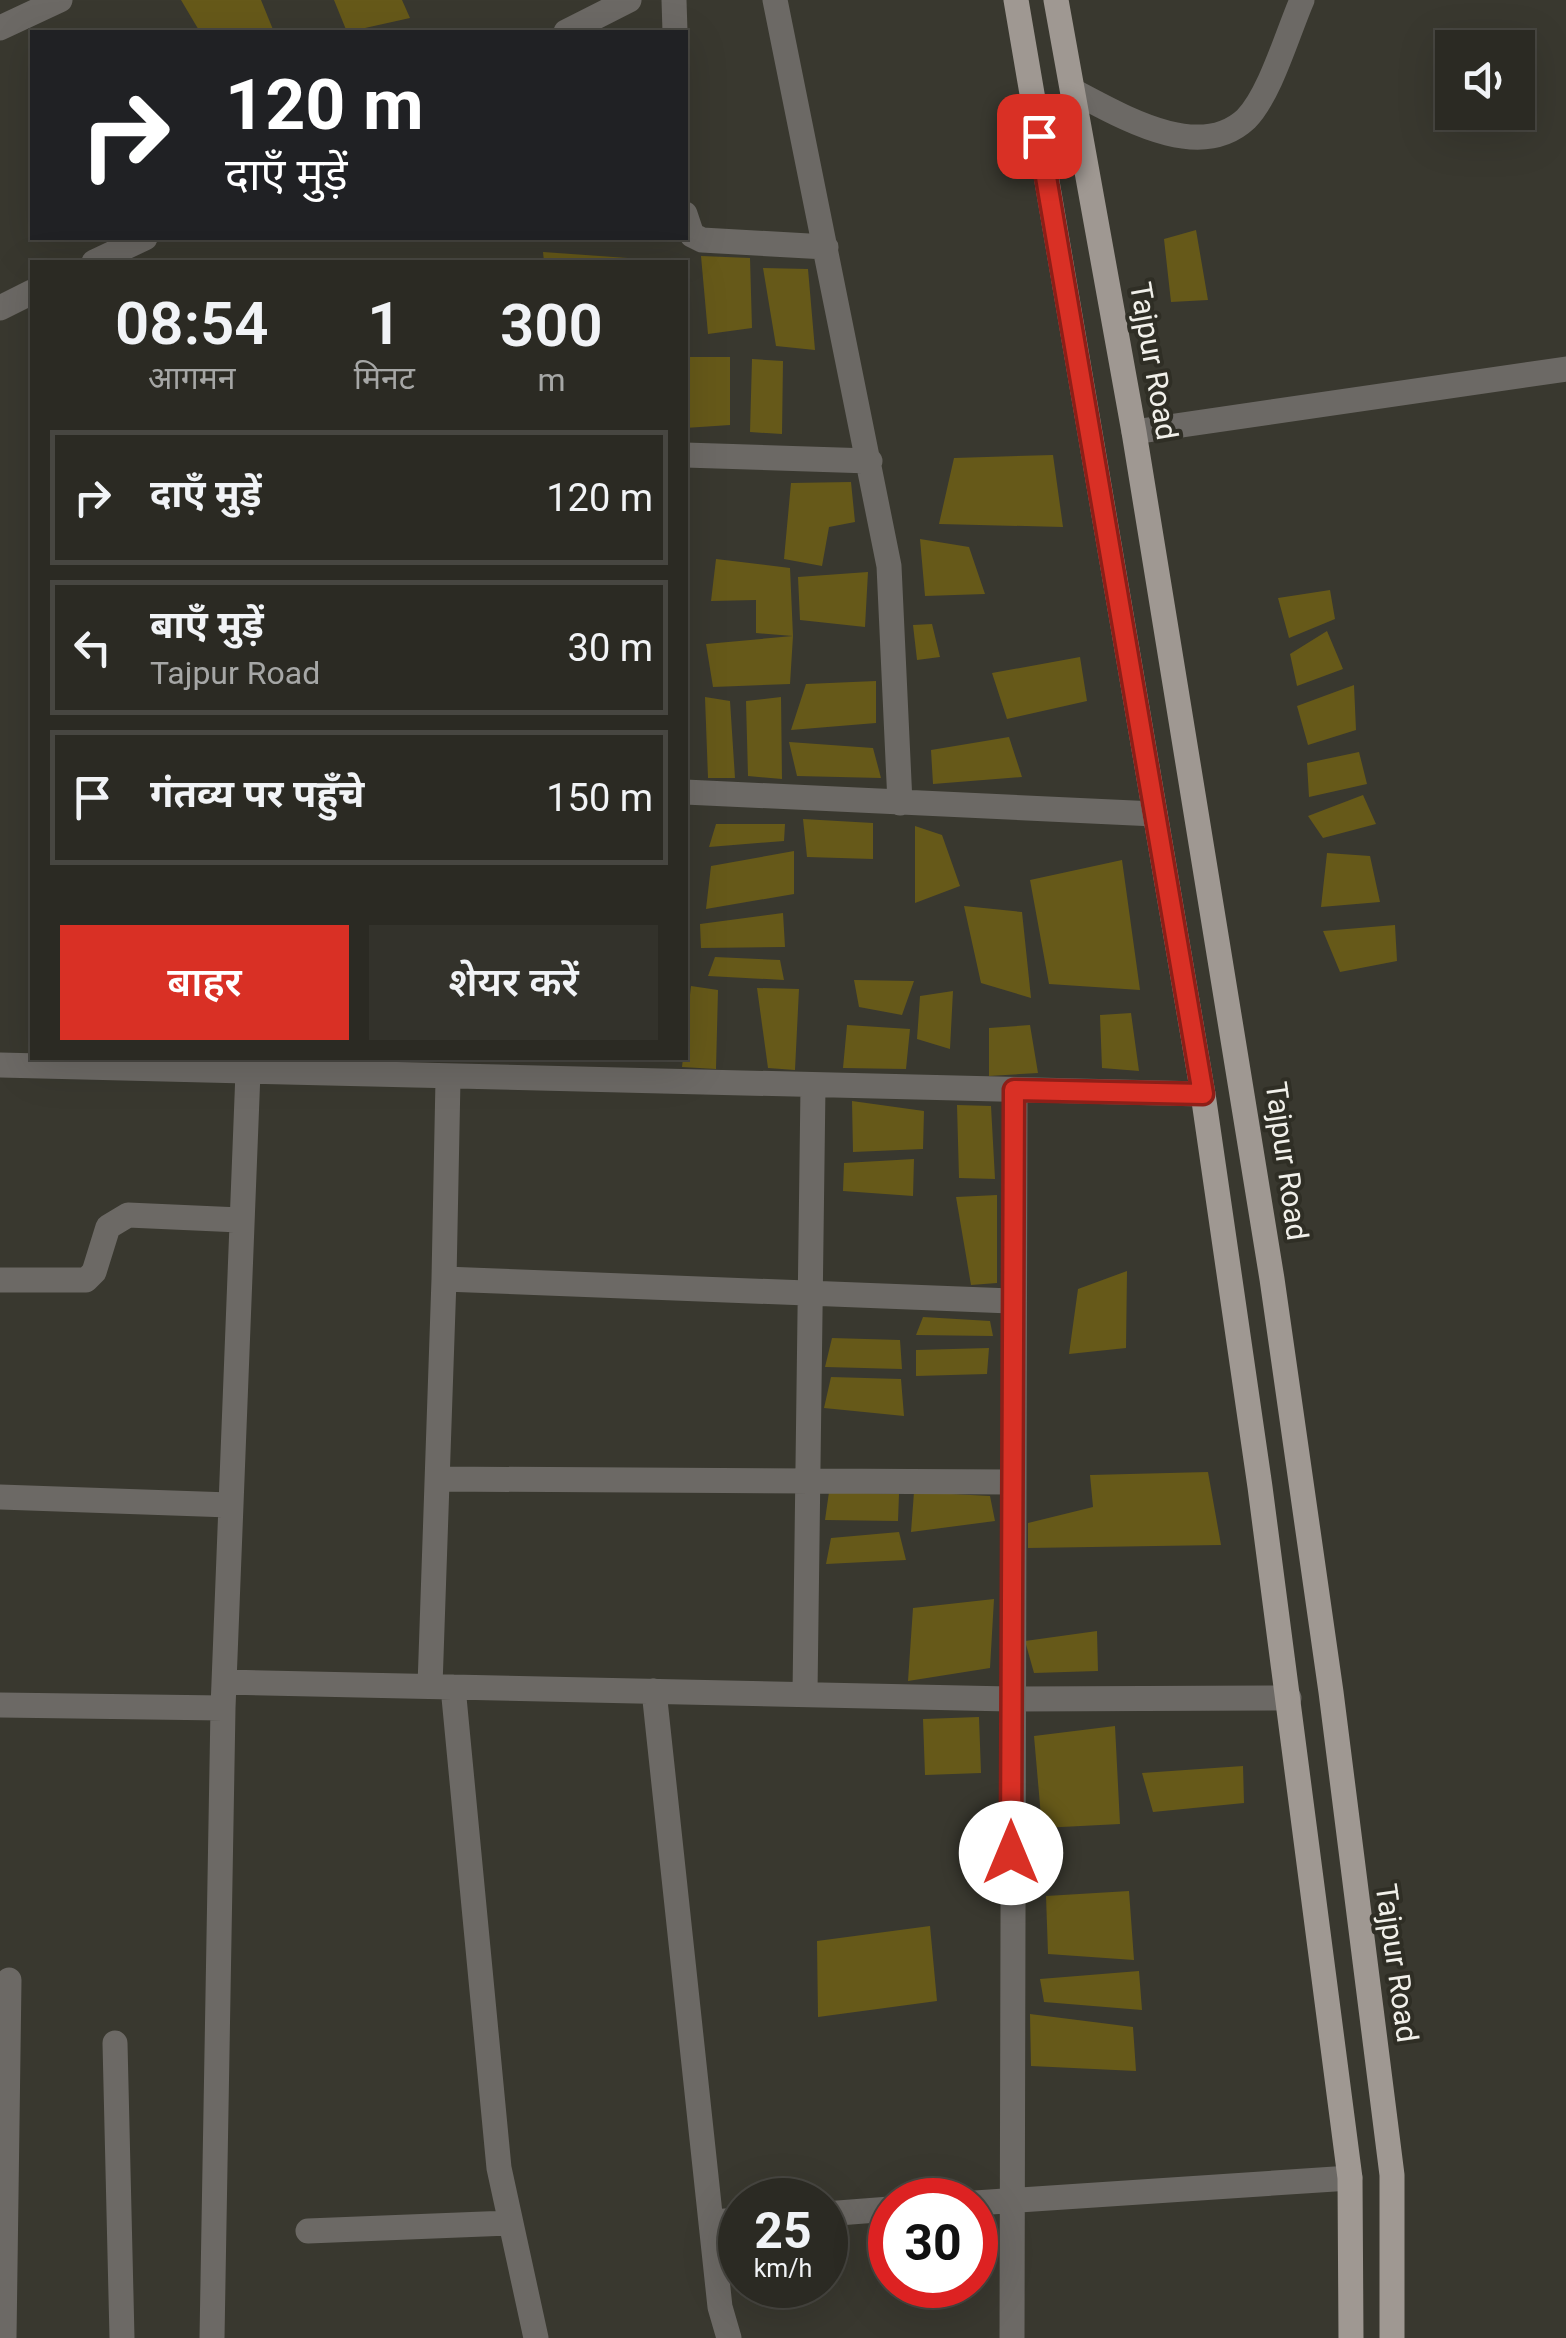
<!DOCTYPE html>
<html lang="hi">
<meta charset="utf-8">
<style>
body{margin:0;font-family:Roboto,"Noto Sans Devanagari",sans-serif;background:#33322b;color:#f1f3f6;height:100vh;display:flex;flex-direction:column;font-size:38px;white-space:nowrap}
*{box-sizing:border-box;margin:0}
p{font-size:32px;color:#a6a7a6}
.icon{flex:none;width:55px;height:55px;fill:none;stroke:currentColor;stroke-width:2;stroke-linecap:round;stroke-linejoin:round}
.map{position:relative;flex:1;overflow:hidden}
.side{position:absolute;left:30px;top:260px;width:658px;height:800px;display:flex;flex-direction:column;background:#2b2a23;border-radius:0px;box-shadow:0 10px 40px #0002,0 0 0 2px #474641}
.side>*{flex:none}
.hud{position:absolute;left:30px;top:30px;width:658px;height:210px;border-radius:0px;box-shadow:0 10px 40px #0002,0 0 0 2px #474641;background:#202124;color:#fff;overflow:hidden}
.buttons{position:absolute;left:1435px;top:30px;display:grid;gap:20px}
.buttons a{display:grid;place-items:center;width:100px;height:100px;border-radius:0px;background:#2b2a23;box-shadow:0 10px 40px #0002,0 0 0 2px #474641;font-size:50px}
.speed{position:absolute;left:718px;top:2178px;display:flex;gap:20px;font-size:50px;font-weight:700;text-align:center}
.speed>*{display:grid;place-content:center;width:130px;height:130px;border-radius:50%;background:#2b2a23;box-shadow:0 10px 40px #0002,0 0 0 2px #474641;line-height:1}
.speed small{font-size:25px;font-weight:400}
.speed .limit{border:15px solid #d22;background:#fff;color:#111}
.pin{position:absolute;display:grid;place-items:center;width:85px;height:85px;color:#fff;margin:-42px;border-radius:20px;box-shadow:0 5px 15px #0006}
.me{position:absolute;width:110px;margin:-55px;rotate:0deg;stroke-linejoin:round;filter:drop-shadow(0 0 8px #0008)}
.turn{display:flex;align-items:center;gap:35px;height:210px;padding:0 30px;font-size:45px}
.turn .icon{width:130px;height:130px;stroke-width:2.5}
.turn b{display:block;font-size:70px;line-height:85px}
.eta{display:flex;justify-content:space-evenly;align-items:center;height:170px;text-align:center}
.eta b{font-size:60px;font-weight:600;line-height:70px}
.primary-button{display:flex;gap:20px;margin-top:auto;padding:20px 30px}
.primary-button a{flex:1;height:115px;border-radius:0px;background:#d93025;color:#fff;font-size:40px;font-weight:600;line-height:115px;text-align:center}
.primary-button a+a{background:#33322b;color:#f1f3f6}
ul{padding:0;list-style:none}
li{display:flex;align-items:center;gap:30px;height:135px;margin:0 20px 15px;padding:0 10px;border:5px solid #474641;border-radius:0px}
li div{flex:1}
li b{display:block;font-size:38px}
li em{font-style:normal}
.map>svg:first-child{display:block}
.building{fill:#665919}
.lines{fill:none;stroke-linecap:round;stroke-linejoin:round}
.minor{stroke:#6c6965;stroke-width:25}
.major{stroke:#9f9892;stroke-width:25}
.route-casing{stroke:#8d1f18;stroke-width:25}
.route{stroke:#d93025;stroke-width:18}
.labels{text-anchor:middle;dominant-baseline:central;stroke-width:8;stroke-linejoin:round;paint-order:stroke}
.street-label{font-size:30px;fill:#f1f0ea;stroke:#2f2e25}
</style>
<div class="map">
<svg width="1566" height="2338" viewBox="0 0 1566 2338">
<rect width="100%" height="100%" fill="#39382f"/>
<!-- building -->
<path class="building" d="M181 0H261L274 32H200Z
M334 0H402L410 18 347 32Z
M1196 230 1208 300 1171 302 1164 239Z
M543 252 628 258 629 262H544Z
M701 256 750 258 752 328 708 334Z
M763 268 808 269 815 350 776 346Z
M685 357H730V425L685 428Z
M752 359 783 361 782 434 750 432Z
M1053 455 1063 527 939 524 954 458Z
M851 482 855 522 829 527 822 566 784 559 791 483Z
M920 539 969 547 985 594 925 596Z
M716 559 790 568 793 636 756 633V600L711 601Z
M868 572 865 627 800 620 798 577Z
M1330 590 1335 619 1289 638 1278 598Z
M932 624 940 657 917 660 913 625Z
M1327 631 1343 669 1297 686 1290 654Z
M793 636 790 684 713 687 706 644Z
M1080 657 1087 701 1007 719 992 673Z
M876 681V723L791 730 806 684Z
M1354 685 1356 730 1308 745 1297 706Z
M705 697 730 701 735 778H708Z
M781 697 782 779 748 776 746 701Z
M1009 737 1022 777 933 784 931 750Z
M789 742 873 748 881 778 797 776Z
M1359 752 1367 784 1309 797 1307 763Z
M1363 795 1376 824 1323 838 1308 816Z
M803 819 873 823V859L807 857Z
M716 824H785L784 841 709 847Z
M915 826 942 835 960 886 915 903Z
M794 851V894L706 909 711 866Z
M1327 853 1370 856 1380 902 1321 907Z
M1122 860 1140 990 1049 984 1030 880Z
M964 906 1022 912 1031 998 981 983Z
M783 913 785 947 701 948 700 924Z
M1395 925 1397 961 1340 972 1323 931Z
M715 957 780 960 784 980 708 976Z
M854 980 914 981 902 1015 859 1007Z
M691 986 718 990 716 1069 682 1067Z
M757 988 799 989 795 1070 768 1068Z
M953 991 950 1049 917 1039 920 996Z
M1131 1013 1139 1071 1102 1068 1100 1015Z
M847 1025 910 1029 906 1069 843 1068Z
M1030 1025 1038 1073 989 1076V1028Z
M852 1101 924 1111 923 1149 853 1152Z
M957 1105 991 1106 995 1179 959 1178Z
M914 1159 913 1196 843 1191 844 1163Z
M997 1195V1283L971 1285 956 1197Z
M1127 1271 1126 1348 1069 1354 1078 1289Z
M923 1317 990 1321 993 1336 916 1335Z
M832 1338 900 1340 902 1369 825 1367Z
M989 1348 987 1374 916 1376V1350Z
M831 1377 901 1379 904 1416 824 1408Z
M1208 1472 1221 1545 1028 1548V1523L1093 1507 1090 1475Z
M829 1492 899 1494 898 1521 825 1520Z
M914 1492 990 1496 995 1521 911 1532Z
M899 1532 906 1560 826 1564 831 1538Z
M994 1599 990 1668 908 1681 913 1608Z
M1097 1631 1098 1671 1034 1673 1025 1641Z
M979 1717 981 1773 925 1775 923 1719Z
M1115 1726 1120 1824 1042 1828 1034 1736Z
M1243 1766 1244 1803 1153 1812 1142 1773Z
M1129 1891 1134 1960 1048 1954 1046 1896Z
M930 1926 937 2001 818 2017 817 1941Z
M1139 1971 1142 2010 1044 2002 1040 1979Z
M1030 2014 1133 2027 1136 2071 1031 2066Z"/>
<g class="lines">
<!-- minor -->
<path class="minor" d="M674 0 675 32
M775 0 889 566 900 803
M0 28 60 0
M566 32 629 0
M1073 91C1118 114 1198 164 1246 119 1270 95 1288 32 1302 0
M685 214 692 235 702 240 826 247
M94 262 145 238
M0 308 32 292
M1134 432 1566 369
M685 455 870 461
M685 792 1155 814
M0 1065 1203 1094
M444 1279 448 1079
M0 1280H86L94 1272 108 1227 128 1215 240 1220
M438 1479 1011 1482
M0 1497 230 1505
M224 1682 1010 1699 1289 1698
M430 1686 444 1279 1011 1301
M453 1687 499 2168 536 2338
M654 1691 720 2307 729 2338
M805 1694 813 1086
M0 1705 223 1708
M115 2043 122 2338
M975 2203 1350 2178
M825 2214 890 2209
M711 2222 740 2220
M308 2231 509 2223
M4 2338 9 1980
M212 2338 223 1708 248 1072
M1012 2338 1015 1090"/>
<!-- major -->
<path class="major" d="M1016 0 1203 1094 1260 1487 1350 2178 1351 2338
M1056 0 1134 432 1272 1279 1331 1692 1392 2175V2338"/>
</g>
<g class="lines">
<defs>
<path id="route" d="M1011 1853 1014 1090 1203 1094 1039 136"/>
</defs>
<!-- route casing -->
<use href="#route" class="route-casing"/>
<!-- route -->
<use href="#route" class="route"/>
</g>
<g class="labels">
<!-- street labels -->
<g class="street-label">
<text transform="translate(1154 361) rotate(80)">Tajpur Road</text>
<text transform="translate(1287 1161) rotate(82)">Tajpur Road</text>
<text transform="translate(1397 1963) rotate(82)">Tajpur Road</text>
</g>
</g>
</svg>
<div class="buttons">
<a><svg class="icon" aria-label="sound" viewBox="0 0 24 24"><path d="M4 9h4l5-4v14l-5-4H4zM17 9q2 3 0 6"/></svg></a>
</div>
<div class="speed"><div>25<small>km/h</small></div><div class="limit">30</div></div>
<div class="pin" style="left:1039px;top:136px;background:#d93025"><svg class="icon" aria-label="arrive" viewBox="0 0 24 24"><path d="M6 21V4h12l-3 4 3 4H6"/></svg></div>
<svg class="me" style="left:1011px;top:1853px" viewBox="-20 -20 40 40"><circle r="19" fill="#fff"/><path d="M0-13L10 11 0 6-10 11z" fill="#d93025"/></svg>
<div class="hud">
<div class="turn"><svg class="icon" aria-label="right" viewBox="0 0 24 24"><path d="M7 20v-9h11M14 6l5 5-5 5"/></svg><div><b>120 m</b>दाएँ मुड़ें</div></div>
</div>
<section class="side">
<div class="eta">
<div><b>08:54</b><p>आगमन</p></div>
<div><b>1</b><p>मिनट</p></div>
<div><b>300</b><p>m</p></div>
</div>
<ul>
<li><svg class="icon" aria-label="right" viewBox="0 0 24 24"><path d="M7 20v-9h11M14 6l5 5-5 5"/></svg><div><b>दाएँ मुड़ें</b></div><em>120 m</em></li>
<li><svg class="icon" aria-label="left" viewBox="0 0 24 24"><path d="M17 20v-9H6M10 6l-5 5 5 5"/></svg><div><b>बाएँ मुड़ें</b><p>Tajpur Road</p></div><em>30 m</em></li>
<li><svg class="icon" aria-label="arrive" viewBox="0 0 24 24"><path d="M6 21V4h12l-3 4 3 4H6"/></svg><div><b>गंतव्य पर पहुँचे</b></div><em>150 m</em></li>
</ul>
<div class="primary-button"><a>बाहर</a><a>शेयर करें</a></div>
</section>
</div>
